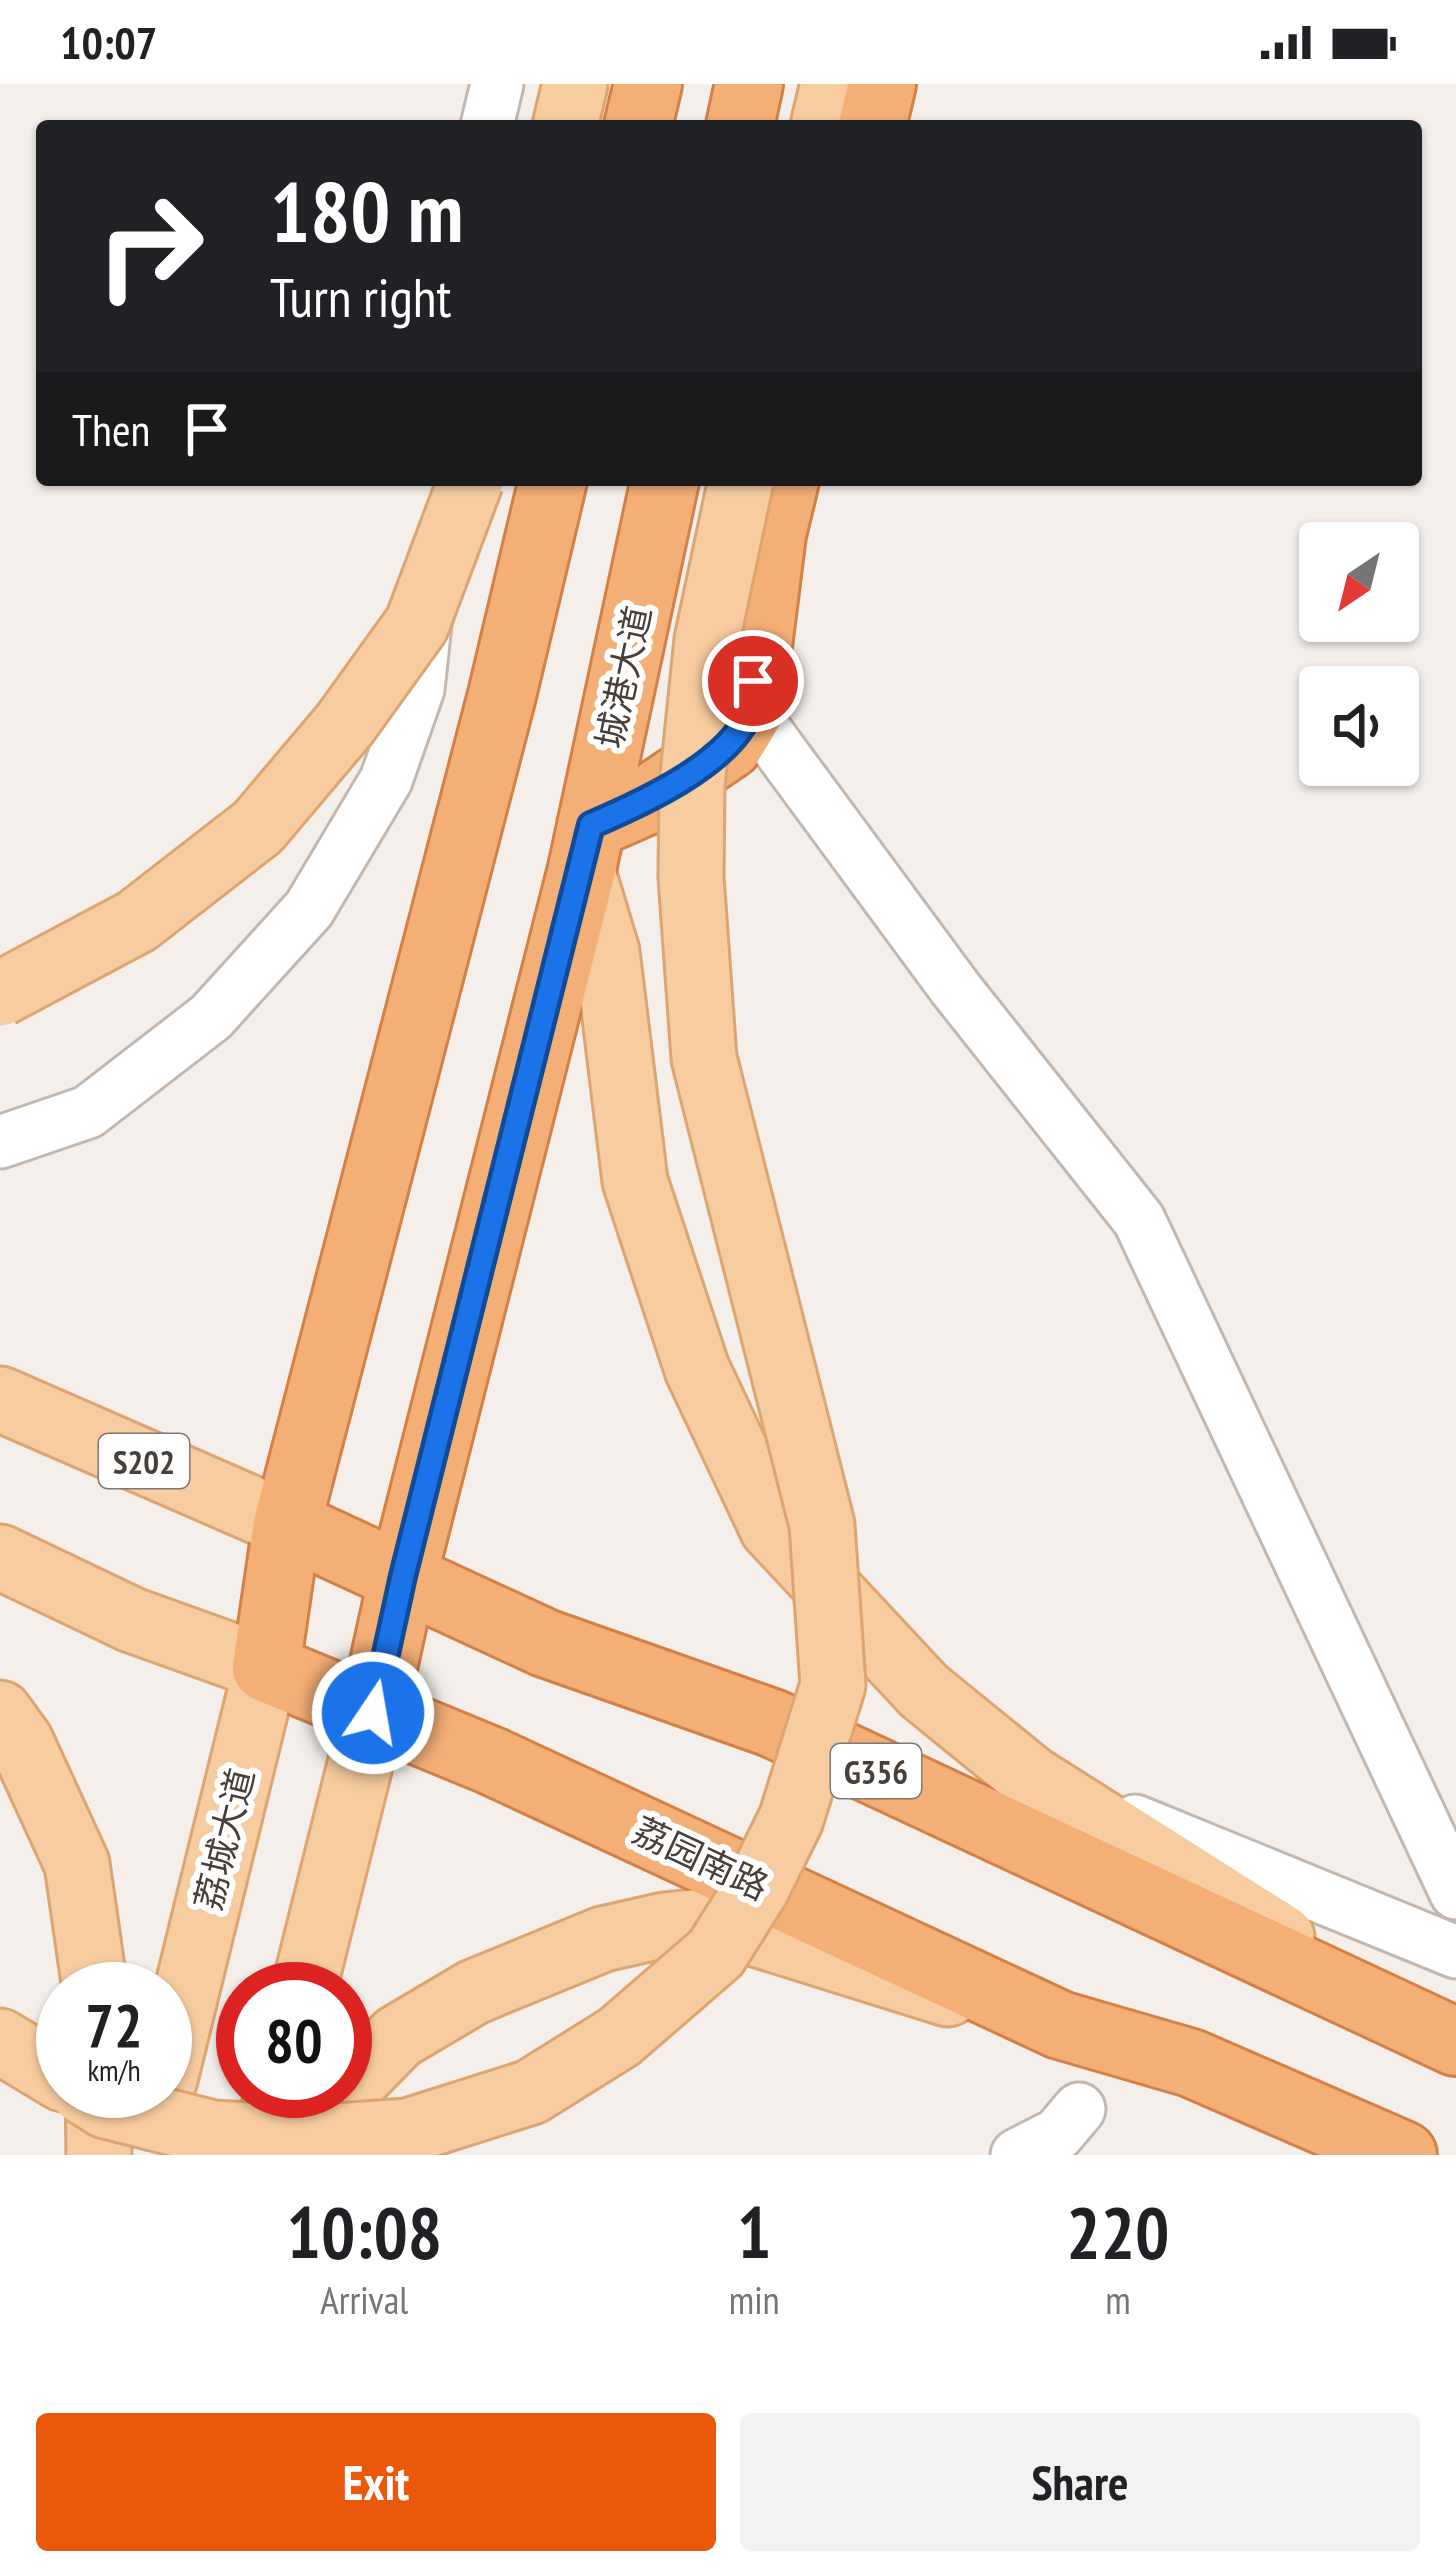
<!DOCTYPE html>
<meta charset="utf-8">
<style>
body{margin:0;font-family:"PT Sans Narrow","Noto Sans SC",sans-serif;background:#f2f2f2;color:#202124;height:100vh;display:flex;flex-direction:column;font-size:45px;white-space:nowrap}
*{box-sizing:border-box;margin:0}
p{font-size:39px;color:#757577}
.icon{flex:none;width:66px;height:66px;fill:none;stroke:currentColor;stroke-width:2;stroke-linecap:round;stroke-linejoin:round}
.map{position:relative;height:2071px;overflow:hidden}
.details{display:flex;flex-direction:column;background:#fff;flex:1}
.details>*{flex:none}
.top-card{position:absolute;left:36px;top:36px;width:1386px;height:366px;border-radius:12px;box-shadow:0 3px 9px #0004;background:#202124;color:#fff;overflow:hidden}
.needle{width:78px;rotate:215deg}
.buttons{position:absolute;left:1299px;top:438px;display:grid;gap:24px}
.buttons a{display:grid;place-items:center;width:120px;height:120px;border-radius:12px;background:#fff;box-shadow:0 3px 9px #0004;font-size:60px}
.speed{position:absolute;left:36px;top:1878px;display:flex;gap:24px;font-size:60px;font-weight:700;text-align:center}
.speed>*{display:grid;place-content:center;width:156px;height:156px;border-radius:50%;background:#fff;box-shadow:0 3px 9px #0004;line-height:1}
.speed small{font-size:30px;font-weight:400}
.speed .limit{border:18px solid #d22;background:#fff;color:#111}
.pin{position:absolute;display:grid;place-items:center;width:102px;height:102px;color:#fff;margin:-51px;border:6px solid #fff;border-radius:50%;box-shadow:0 3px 12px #0007}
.me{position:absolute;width:132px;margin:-66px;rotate:12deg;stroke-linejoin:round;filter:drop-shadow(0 0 9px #0008)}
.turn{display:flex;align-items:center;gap:42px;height:252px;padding:0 36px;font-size:54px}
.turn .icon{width:156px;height:156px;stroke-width:2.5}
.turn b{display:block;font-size:84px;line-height:102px}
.then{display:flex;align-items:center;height:114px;padding:0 36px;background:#0003;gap:24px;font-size:45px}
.eta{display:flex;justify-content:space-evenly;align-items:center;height:204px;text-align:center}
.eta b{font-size:72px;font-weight:800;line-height:84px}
.button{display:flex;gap:24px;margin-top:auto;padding:24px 36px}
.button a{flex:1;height:138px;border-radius:12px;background:#ea580c;color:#fff;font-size:48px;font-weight:800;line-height:138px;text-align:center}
.button a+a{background:#f2f2f2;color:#202124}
.status{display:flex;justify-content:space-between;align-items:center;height:84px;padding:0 60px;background:#fff;direction:ltr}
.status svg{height:33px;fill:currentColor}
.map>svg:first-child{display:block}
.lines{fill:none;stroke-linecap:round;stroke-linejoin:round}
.minor-casing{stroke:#c2b8b0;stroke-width:57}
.major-casing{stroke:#dca571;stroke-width:69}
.highway-casing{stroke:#d38146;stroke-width:72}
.minor{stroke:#fff;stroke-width:51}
.major{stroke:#f7cca0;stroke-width:63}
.highway{stroke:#f4af76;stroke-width:66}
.major-bridge-casing{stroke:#dca571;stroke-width:69;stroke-linecap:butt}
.major-bridge{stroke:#f7cca0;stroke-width:63}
.route-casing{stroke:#114b97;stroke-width:30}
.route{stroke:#1a73e8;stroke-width:21}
.labels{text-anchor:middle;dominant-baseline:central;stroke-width:12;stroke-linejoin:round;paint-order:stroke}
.shield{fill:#fff;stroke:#7f7974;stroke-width:3}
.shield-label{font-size:33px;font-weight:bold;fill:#483f39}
.street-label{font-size:36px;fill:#483f39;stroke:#fff}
</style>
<div class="status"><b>10:07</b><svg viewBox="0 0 49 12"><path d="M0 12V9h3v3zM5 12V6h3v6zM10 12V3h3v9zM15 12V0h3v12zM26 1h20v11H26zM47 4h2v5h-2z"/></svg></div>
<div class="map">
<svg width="1456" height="2071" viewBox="0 0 1456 2071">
<rect width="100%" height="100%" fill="#f4efea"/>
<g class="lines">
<defs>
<path id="minor" d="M487 42 497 0
M750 626 955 904 1139 1136 1456 1809
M0 1058 88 1028 211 933 309 825 386 696 418 605 427 522
M1135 1737 1456 1868
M1017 2071 1058 2050 1079 2025"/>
<path id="major" d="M565 42 575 0
M823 42 833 0
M582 785 607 868 635 1097 697 1285 772 1444 924 1607 1031 1694 1282 1853
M0 1315 287 1440
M0 1473 132 1536 266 1584 165 1995
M0 1629 21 1658 77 1780 95 1905
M304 1905 373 1629
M0 1957 63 1995
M98 2007 99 2071
M262 2071 278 2007
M306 2071 341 2011 398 1953 474 1908 603 1855 665 1841 711 1836 948 1910"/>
<path id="highway" d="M638 42 648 0
M740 42 749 0
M872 42 882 0
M553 396 502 611 287 1440 266 1584 492 1677 1060 1941 1191 1979 1403 2071
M591 741 648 716 729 661 750 626 772 450 785 396
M287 1440 545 1559 772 1639 1456 1958
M373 1629 403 1492 582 785 665 396"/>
</defs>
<!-- minor casing -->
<use href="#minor" class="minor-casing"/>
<!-- major casing -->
<use href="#major" class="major-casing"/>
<!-- highway casing -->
<use href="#highway" class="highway-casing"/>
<!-- minor -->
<use href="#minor" class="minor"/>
<!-- major -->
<use href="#major" class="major"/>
<!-- highway -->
<use href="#highway" class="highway"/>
<defs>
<path id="major-bridge" d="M0 910 137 837 258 743 345 640 417 540 471 396
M82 2007 106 2022 213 2049 308 2054 408 2047 531 2008 619 1953 716 1869 757 1804 791 1735 833 1601 822 1441 704 974 691 793 692 701 707 556 741 396"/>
</defs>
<!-- major-bridge casing -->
<use href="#major-bridge" class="major-bridge-casing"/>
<!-- major-bridge -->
<use href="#major-bridge" class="major-bridge"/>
</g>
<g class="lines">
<defs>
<path id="route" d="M373 1629 403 1492 591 741C640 720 732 679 750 626 753 617 752 606 753 597"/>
</defs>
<!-- route casing -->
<use href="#route" class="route-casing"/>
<!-- route -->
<use href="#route" class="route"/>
</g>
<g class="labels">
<!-- shield labels -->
<g class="shield">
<rect x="99" y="1350" width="90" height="54" rx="9"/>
<rect x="831" y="1660" width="90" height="54" rx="9"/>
</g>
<g class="shield-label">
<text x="144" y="1377">S202</text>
<text x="876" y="1687">G356</text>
</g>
<!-- street labels -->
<g class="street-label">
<text transform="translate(623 593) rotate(-78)">城港大道</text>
<text transform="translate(224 1755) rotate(-76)">荔城大道</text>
<text transform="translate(701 1774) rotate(25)">荔园南路</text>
</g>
</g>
</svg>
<div class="buttons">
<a><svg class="needle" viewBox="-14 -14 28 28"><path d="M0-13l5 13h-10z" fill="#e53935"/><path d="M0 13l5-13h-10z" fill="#757577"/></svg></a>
<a><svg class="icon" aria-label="sound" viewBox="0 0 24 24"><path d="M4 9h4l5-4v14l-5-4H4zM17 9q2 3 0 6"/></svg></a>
</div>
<div class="speed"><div>72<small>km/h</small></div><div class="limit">80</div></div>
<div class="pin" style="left:753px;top:597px;background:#d93025"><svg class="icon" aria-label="arrive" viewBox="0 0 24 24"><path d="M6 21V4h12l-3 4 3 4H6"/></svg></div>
<svg class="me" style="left:373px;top:1629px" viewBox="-20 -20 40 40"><circle r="17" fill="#1a73e8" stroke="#fff" stroke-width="3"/><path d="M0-11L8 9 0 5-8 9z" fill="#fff"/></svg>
<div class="top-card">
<div class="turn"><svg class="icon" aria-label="right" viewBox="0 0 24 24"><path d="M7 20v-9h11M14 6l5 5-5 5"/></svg><div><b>180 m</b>Turn right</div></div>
<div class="then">Then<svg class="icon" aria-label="arrive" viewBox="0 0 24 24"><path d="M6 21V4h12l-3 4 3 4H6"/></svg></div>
</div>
</div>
<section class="details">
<div class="eta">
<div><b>10:08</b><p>Arrival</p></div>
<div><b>1</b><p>min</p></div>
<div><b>220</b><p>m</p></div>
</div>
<div class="button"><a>Exit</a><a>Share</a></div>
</section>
